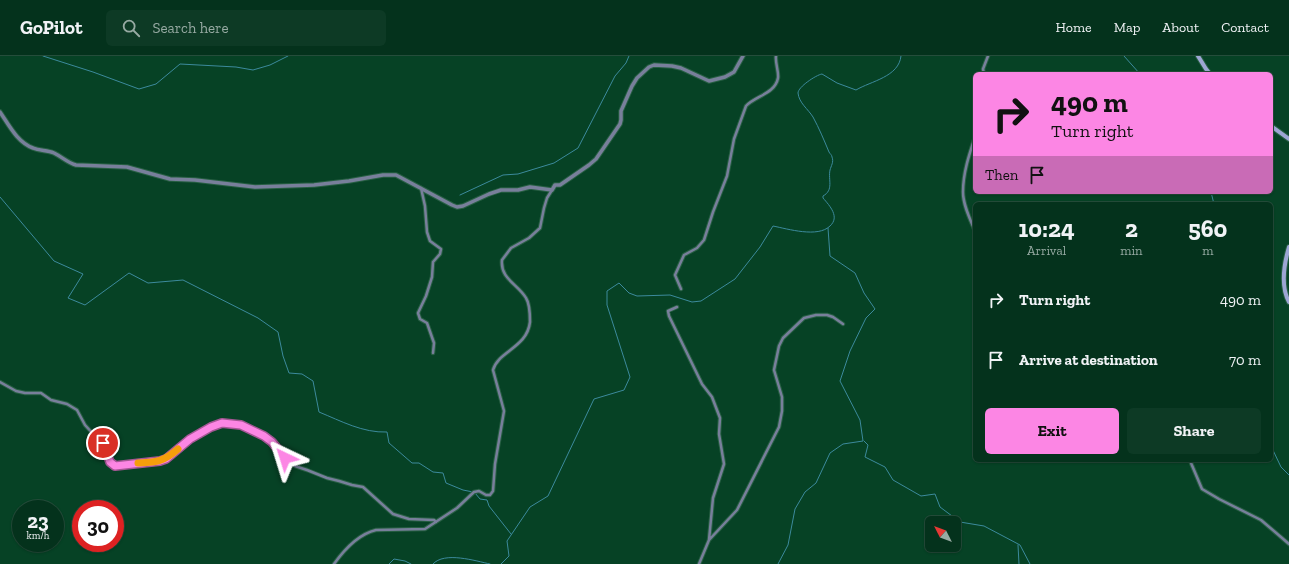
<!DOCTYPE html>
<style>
body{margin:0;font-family:"Zilla Slab",serif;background:#0d3a25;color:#f1f3f6;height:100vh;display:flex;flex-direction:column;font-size:15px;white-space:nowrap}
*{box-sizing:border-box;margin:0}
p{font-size:13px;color:#97aaa3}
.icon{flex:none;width:22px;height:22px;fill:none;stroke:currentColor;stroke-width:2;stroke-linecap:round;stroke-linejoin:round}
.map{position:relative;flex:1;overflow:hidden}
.side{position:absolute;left:973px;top:146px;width:300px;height:260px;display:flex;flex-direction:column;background:#04321c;border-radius:6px;box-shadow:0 1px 3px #0004,0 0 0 1px #254d3b}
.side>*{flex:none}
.top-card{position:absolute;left:973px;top:16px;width:300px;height:122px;border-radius:6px;box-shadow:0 1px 3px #0004,0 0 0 1px #254d3b;background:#fc86e4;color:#111;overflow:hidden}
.needle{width:26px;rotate:312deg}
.controls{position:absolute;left:925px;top:460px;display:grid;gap:8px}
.controls a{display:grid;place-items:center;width:36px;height:36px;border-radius:6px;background:#04321c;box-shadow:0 1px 3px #0004,0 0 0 1px #254d3b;font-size:20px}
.speed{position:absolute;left:12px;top:444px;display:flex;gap:8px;font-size:20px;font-weight:700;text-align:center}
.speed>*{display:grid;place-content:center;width:52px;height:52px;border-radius:50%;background:#04321c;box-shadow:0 1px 3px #0004,0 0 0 1px #254d3b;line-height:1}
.speed small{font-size:10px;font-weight:400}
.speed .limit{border:6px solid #d22;background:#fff;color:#111}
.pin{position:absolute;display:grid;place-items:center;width:34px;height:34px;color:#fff;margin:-17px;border:2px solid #fff;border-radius:50%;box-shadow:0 1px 4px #0007}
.me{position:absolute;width:44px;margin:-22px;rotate:319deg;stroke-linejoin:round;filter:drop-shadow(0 0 3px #0008)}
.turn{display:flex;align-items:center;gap:14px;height:84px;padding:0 12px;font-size:18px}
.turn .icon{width:52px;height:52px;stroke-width:2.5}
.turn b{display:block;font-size:28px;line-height:34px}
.then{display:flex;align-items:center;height:38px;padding:0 12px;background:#0003;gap:8px;font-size:15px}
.eta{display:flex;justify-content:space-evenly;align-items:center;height:68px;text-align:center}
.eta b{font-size:24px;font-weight:700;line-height:28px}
.cta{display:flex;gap:8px;margin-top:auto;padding:8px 12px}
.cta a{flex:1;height:46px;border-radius:6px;background:#fc86e4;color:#111;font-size:16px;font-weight:700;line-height:46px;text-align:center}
.cta a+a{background:#0d3a25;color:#f1f3f6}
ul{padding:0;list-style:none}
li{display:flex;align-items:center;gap:12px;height:60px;padding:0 12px}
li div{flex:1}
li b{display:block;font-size:15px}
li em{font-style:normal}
header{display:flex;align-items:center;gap:24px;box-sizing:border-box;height:56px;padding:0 20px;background:#04321c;border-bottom:1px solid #254d3b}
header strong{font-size:19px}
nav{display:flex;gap:22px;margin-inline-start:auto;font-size:14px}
.search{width:280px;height:36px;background:#0d3a25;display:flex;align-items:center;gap:10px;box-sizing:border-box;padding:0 14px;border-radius:6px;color:#97aaa3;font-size:15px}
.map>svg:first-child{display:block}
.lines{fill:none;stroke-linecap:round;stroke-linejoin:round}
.stream{stroke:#3c8a9c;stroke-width:1}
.minor-casing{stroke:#275f43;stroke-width:4.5}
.tertiary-casing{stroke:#275f43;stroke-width:5.5}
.secondary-casing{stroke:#275f43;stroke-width:6}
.minor{stroke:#787f9b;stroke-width:2.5}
.tertiary{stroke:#787f9b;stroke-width:3.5}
.secondary{stroke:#9da6d4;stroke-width:4}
.route-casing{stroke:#a45794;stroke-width:10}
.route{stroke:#fc86e4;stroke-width:7}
.slow{stroke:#f59e0b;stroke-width:7}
</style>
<header>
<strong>GoPilot</strong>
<div class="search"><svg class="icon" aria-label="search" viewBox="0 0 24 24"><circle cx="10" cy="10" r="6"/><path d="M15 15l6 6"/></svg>Search here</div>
<nav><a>Home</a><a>Map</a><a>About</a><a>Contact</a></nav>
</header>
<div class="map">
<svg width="1289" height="508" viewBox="0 0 1289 508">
<rect width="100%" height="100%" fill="#064225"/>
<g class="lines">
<!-- stream -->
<path class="stream" d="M43 0 93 16 139 33 156 28 180 8 236 11 253 14 270 9 288 0
M1124 0 1140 18
M1211 136 1214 148
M460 139 503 119 518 118 554 107 578 92 615 20 626 7 629 0
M0 141 54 205 83 218 68 242 85 249 129 217 148 227 183 224 258 262 278 276 283 300 289 317 302 318 313 325 319 356C341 365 363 377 387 376L389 387 412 407H419L433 416 443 417 446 427 463 434 473 436
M864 385 868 389 865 401 885 411 893 424 921 440 935 438 940 451 960 466 984 470 1020 489 1030 508
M1271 390 1281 411 1289 419
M475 437 480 443 487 444 489 450 511 478
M1018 489 1019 508
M389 508 394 503 405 505 411 508
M433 508C444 495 476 505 490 508
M501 508 509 500 507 485 530 451 548 440 594 343 624 334 630 321 607 249V235L619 227 629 237 637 240 670 239 692 246 701 245 735 223 760 191 773 170C788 173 818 182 830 170 840 161 830 150 823 142V140C834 134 828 124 830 114 831 110 834 106 832 101 832 99 830 98 829 96 824 84 819 72 813 61 808 53 799 47 798 37 798 31 816 19 822 18L837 27 856 34C871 25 899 21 901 0
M778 508 788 489 795 453 805 436 816 427 830 397 843 388 863 385 860 364 840 325 850 295 866 262 875 253 864 237 855 217 830 200 828 172"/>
<defs>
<path id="minor" d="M984 18 983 13 988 0
M975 81C969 99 963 117 963 136 963 149 970 163 975 175
M421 132 425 150 427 176 430 185 441 193 440 198 433 206 432 221 426 240 418 257 420 263 427 267 434 287 433 297
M681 233 675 219 684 199 697 192 704 184 713 156 727 120 734 83 746 50C755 40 775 38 778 22 779 16 775 7 776 0
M677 251 668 255 669 260 702 328 712 341 720 362 719 378 724 408 713 442 709 484 699 508
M0 326 16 335 25 337H41L51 344 67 348 77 354 85 369 104 390 109 406 115 411 161 405 166 403 190 383 211 371 222 367 241 369 266 382 278 393 290 406 295 410 307 414 327 422 339 425 352 429 363 431 393 458 409 463 434 464 436 466
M1191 404V407L1202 433 1219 443 1261 464 1289 488
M709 484 737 454 779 371 782 355V341L774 314 779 290 783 282 804 262 816 259H827L833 261 843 268
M334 508C344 494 359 478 376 474L425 473 457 452 474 436 479 435 486 439H490L493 435 495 408 504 355 493 314C498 295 527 292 530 266 530 259 530 248 526 242 518 228 500 223 502 204L511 192 529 182 540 172 544 152 547 142 552 134"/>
<path id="tertiary" d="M0 56C9 69 17 86 33 92 40 95 47 94 54 97 62 101 68 107 76 109L127 111 170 123 195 124 255 131 314 129 349 125 383 119H396L452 149 457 151 463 150 489 138 501 134H518L530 131 552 134 555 129H560L589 109 596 103 620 68 621 64V55L632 30 637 22 649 11 654 9 672 10 681 12 709 25 725 21 734 16 743 0"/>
<path id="secondary" d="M1198 0 1206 13 1210 18
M1271 70 1289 83
M1289 191C1284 208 1280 229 1289 246"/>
</defs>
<!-- minor casing -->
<use href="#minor" class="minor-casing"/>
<!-- tertiary casing -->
<use href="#tertiary" class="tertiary-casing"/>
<!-- secondary casing -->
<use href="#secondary" class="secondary-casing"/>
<!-- minor -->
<use href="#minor" class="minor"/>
<!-- tertiary -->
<use href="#tertiary" class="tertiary"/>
<!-- secondary -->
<use href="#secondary" class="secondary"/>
</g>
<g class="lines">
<defs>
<path id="route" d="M103 387 110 406 115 410 160 405 166 403 190 383 211 371 222 367 241 369 264 380 272 386 285 402"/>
</defs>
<!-- route casing -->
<use href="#route" class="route-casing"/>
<!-- route -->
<use href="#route" class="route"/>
<!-- slow -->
<path class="slow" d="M138 407C157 406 163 406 178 393"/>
</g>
</svg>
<div class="controls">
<a><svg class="needle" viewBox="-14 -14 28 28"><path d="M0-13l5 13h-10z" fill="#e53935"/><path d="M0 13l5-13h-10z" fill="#97aaa3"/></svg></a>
</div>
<div class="speed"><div>23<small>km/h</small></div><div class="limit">30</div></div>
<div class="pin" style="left:103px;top:387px;background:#d93025"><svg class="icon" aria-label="arrive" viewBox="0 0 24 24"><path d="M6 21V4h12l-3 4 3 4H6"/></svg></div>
<svg class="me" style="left:285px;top:402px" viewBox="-20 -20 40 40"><path d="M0-17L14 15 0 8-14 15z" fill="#fc86e4" stroke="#fff" stroke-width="4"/></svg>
<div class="top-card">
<div class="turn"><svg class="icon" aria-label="right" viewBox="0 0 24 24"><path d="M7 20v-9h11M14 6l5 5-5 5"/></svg><div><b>490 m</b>Turn right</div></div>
<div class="then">Then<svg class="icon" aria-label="arrive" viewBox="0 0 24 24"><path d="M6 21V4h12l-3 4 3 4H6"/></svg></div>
</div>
<section class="side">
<div class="eta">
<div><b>10:24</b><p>Arrival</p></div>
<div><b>2</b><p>min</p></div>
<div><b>560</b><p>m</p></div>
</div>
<ul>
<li><svg class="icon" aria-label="right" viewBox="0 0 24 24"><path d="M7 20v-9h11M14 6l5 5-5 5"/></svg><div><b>Turn right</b></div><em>490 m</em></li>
<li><svg class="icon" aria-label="arrive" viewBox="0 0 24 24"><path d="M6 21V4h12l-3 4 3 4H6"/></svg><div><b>Arrive at destination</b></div><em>70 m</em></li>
</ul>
<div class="cta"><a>Exit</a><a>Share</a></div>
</section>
</div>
